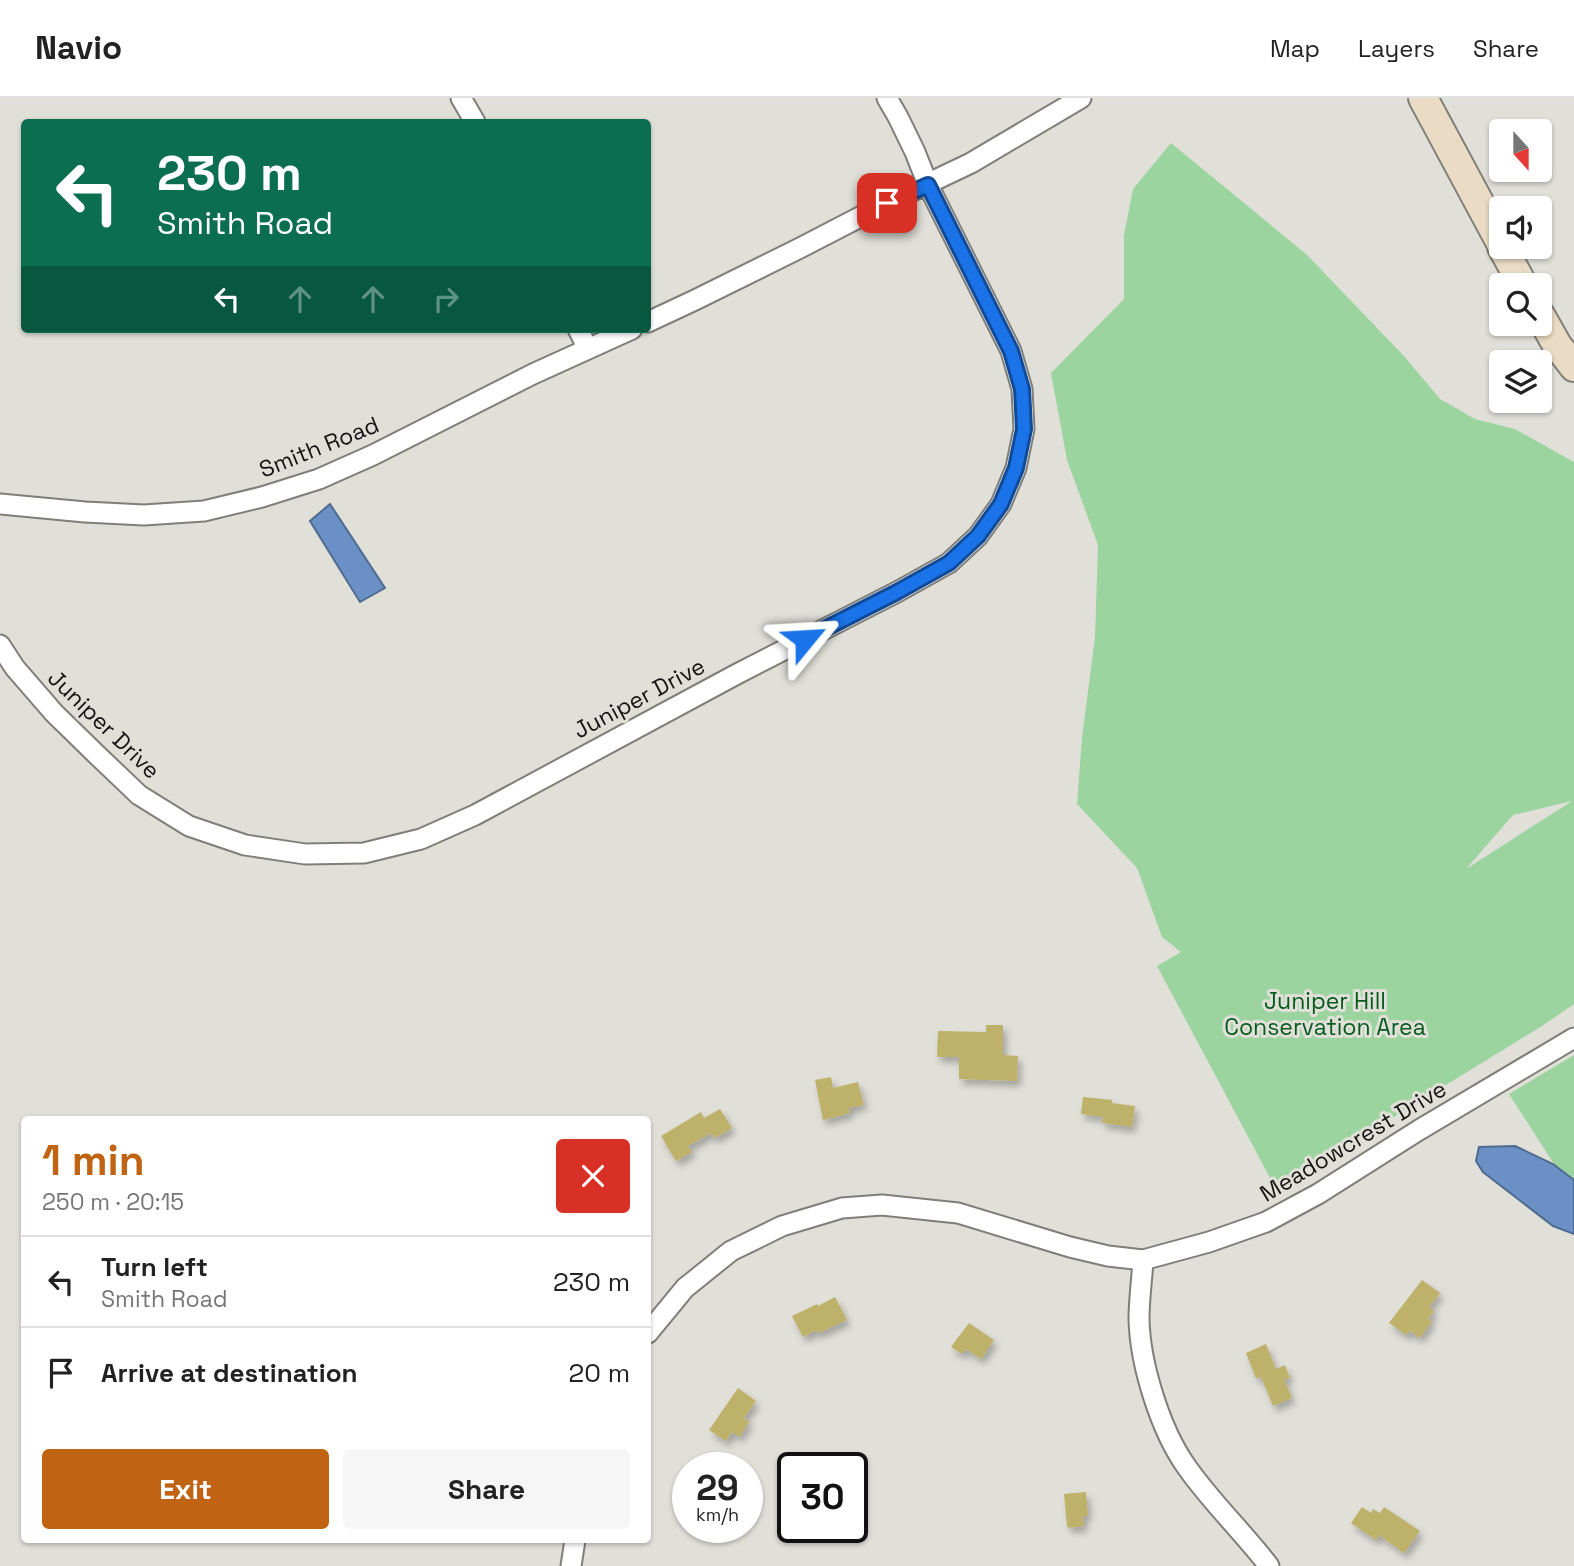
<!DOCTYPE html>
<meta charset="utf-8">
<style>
body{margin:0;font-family:"Space Grotesk",sans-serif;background:#f6f6f6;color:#222;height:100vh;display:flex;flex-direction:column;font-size:26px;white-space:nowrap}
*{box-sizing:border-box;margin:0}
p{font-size:23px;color:#767676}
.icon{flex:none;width:38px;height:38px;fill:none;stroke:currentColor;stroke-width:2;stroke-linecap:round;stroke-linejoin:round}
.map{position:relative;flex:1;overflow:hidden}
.sheet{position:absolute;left:21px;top:1018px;width:630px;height:427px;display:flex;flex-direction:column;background:#fff;border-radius:7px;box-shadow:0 2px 5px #0004}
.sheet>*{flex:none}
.guide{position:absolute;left:21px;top:21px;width:630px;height:214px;border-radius:7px;box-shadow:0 2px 5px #0004;background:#0b6e4f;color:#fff;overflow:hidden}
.needle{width:46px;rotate:159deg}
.buttons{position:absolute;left:1489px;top:21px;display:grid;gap:14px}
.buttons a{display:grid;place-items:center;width:63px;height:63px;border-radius:7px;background:#fff;box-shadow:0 2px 5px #0004;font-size:35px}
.speed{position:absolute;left:672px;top:1354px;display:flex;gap:14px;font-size:35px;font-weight:700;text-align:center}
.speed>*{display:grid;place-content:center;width:91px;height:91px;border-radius:50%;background:#fff;box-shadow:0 2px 5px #0004;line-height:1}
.speed small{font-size:18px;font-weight:400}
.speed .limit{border:4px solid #111;border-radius:10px;background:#fff;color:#111}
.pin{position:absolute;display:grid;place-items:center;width:60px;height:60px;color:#fff;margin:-30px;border-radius:14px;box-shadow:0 4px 10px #0006}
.me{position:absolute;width:77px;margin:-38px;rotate:63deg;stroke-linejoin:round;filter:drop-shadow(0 0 5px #0008)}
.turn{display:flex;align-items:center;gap:24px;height:147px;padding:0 21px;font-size:32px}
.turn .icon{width:91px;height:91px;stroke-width:2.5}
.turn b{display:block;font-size:49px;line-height:60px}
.lanes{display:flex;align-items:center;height:66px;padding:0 21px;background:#0003;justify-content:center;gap:35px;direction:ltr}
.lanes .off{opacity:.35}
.round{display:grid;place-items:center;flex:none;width:74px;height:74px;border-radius:7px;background:#f6f6f6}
.summary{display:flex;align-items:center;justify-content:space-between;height:119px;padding:0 21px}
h1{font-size:42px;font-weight:800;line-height:52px;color:#c06413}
.cta{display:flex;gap:14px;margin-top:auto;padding:14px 21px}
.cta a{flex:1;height:80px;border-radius:7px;background:#c06413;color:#fff;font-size:28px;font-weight:800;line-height:80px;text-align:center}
.cta a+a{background:#f6f6f6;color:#222}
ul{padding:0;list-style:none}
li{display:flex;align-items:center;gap:21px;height:91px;padding:0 21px;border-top:2px solid #e0e0e0}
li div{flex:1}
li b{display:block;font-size:26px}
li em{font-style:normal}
header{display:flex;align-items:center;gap:42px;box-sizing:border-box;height:98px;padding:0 35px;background:#fff;border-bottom:2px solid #e0e0e0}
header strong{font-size:33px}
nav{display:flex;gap:38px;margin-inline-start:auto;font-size:24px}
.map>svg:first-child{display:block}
.green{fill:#9cd4a0;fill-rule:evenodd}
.water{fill:#6a90c6;stroke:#506b90;stroke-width:2}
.building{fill:#beb16a;filter:url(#shadow)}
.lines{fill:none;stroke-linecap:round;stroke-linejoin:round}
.street-casing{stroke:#7f7e78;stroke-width:23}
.secondary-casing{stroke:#7f7e78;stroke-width:32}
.street{stroke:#fff;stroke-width:19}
.secondary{stroke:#eadcc4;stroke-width:28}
.route-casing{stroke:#114b97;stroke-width:18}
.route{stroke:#1a73e8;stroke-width:12}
.labels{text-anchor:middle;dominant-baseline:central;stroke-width:6;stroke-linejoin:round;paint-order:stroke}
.street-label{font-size:23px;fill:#151412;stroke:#e0dfd8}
.park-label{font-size:23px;fill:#035b1c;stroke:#e0dfd8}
</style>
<header>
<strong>Navio</strong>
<nav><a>Map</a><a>Layers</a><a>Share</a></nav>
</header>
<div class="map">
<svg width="1574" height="1468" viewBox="0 0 1574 1468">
<defs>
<filter id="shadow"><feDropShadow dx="3.5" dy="5.5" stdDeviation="3.5" flood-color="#0004"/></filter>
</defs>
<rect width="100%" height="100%" fill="#e0dfd8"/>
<!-- green -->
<path class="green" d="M1171 45 1306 156 1403 257 1440 301 1475 321 1515 331 1574 364V906L1542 928 1355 1043 1275 1089 1157 868 1181 854 1162 839 1137 770 1077 706 1082 640 1095 539 1098 447 1067 362 1051 275 1124 201V137L1133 91ZM1572 703 1466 771 1513 717Z
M1574 957V1097L1509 996Z"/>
<!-- water -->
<path class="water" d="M330 406 385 490 360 504 310 423Z
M1515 1048 1553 1066 1574 1082V1136L1553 1128 1483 1074 1476 1063 1479 1049Z"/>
<!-- building -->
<path class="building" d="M986 927H1003V957L1018 958 1017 983 959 981V959H937L938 933 986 934Z
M831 979 833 990 858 984 864 1007 849 1010 850 1015 823 1022 815 982Z
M1083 999 1112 1002V1005L1135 1008 1132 1029 1102 1025 1103 1019 1081 1016Z
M720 1011 732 1030 715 1040 711 1035 688 1048 692 1054 676 1063 661 1038 701 1014 704 1020Z
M1422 1182 1440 1195 1429 1209 1434 1213 1428 1221 1432 1223 1420 1240 1410 1233 1406 1237 1389 1225Z
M835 1199 847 1222 819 1235 817 1232 803 1239 792 1218 817 1206 818 1208Z
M969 1225 994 1242 981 1261 966 1251 962 1256 951 1249Z
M1266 1246 1276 1271 1285 1267 1290 1280 1284 1282 1292 1300 1273 1308 1261 1279 1256 1280 1246 1255Z
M738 1290 756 1303 744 1320 749 1324 740 1339 732 1334 726 1343 709 1332Z
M1086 1394 1088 1418H1083L1084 1428 1069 1430 1067 1428 1064 1396Z
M1362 1409 1371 1415 1373 1411 1380 1415 1384 1409 1420 1433 1404 1455 1379 1437 1376 1442 1351 1425Z"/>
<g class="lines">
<defs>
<path id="street" d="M461 0 475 24
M648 224 695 202 800 150 887 105 971 65 1081 0
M578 231 588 251
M0 406 85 414 144 417 204 413 262 399 319 381 373 357 533 276 632 231
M0 547 15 570 54 615 96 656 139 697 189 728 245 747 305 756 364 755 421 741 475 717 737 576 897 494 949 465 978 438 1001 406 1016 370 1024 331 1022 291 1011 253 928 87 915 54 898 19 887 0
M1143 1162C1142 1181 1139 1201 1139 1221 1140 1266 1160 1331 1186 1368 1211 1404 1243 1434 1269 1468
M648 1235 685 1190 731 1153 782 1128 842 1110 882 1107 958 1115 1070 1149 1108 1158 1143 1162 1209 1144 1266 1124 1318 1096 1419 1032 1574 940
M571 1468 575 1442"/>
<path id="secondary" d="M1423 0 1502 147
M1502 149 1523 187
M1540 217 1557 247 1574 269"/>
</defs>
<!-- street casing -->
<use href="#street" class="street-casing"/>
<!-- secondary casing -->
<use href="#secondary" class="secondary-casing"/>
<!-- street -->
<use href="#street" class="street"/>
<!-- secondary -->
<use href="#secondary" class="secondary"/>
</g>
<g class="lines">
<defs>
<path id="route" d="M805 541 897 494 949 465 978 438 1001 406 1016 370 1024 331 1022 291 1011 253 928 87 887 105"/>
</defs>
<!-- route casing -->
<use href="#route" class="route-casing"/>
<!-- route -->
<use href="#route" class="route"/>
</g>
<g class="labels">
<!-- street labels -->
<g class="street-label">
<text transform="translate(319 349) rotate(-22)">Smith Road</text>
<text transform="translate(639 600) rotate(-28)">Juniper Drive</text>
<text transform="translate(104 626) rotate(44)">Juniper Drive</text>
<text transform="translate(1353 1043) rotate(-31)">Meadowcrest Drive</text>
</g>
<!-- park labels -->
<g class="park-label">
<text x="1325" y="903">Juniper Hill<tspan x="1325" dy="26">Conservation Area</tspan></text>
</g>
</g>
</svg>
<div class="buttons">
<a><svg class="needle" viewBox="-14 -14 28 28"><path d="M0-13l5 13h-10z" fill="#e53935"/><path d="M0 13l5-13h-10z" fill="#767676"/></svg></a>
<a><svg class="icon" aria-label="sound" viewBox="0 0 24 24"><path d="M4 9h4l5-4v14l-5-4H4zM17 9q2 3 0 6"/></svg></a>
<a><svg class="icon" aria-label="search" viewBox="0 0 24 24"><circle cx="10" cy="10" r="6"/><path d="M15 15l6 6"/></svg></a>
<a><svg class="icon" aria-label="layers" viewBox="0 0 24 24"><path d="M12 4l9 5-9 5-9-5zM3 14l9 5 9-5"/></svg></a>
</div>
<div class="speed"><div>29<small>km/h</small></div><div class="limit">30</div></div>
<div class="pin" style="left:887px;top:105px;background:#d93025"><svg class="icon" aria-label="arrive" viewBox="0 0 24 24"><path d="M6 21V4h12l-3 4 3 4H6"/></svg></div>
<svg class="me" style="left:805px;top:541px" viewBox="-20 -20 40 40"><path d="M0-17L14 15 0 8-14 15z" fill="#1a73e8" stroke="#fff" stroke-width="4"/></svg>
<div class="guide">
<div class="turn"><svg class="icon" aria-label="left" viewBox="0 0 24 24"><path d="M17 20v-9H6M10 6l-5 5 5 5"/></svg><div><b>230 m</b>Smith Road</div></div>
<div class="lanes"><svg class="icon" aria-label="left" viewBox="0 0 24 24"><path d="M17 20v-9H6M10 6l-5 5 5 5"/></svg><svg class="icon off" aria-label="ahead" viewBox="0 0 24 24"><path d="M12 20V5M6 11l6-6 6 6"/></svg><svg class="icon off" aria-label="ahead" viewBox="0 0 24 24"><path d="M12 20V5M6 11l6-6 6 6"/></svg><svg class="icon off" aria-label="right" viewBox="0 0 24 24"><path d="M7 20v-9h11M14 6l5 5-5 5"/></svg></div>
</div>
<section class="sheet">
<div class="summary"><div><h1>1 min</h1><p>250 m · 20:15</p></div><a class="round" style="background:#d93025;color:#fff"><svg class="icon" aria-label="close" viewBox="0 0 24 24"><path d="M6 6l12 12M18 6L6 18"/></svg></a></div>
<ul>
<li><svg class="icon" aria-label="left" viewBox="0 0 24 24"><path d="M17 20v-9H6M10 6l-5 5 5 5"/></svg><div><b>Turn left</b><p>Smith Road</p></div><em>230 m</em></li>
<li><svg class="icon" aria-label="arrive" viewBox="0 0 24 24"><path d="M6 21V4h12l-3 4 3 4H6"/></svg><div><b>Arrive at destination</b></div><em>20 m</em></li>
</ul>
<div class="cta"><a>Exit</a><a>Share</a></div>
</section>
</div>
